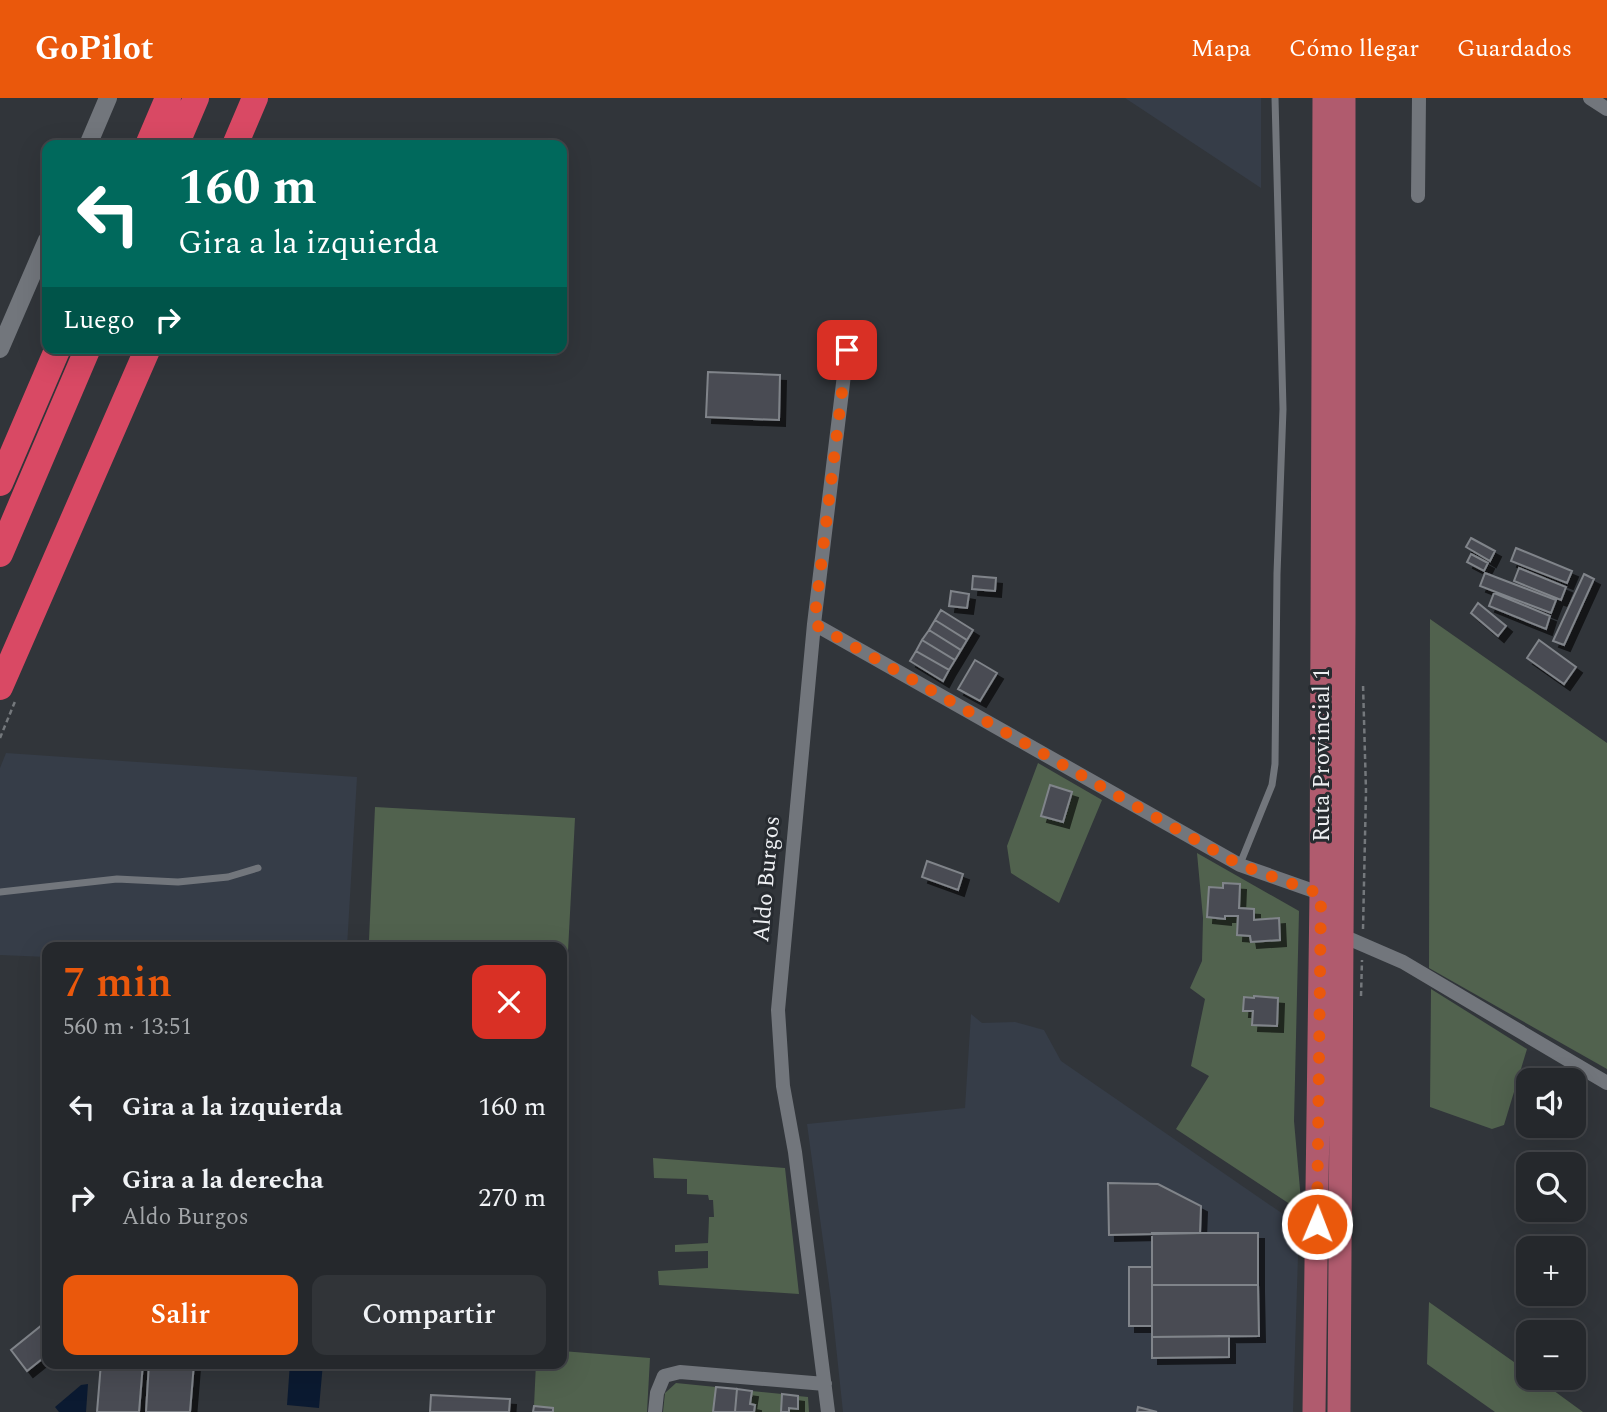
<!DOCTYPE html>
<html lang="es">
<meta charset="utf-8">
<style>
body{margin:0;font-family:Spectral,serif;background:#313438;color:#f1f3f6;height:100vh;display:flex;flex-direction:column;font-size:26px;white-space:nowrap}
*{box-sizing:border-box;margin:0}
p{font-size:23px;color:#a3a6a9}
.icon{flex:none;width:38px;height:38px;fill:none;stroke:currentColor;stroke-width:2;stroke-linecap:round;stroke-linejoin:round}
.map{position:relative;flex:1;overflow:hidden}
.drawer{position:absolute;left:42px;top:844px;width:525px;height:427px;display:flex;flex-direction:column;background:#25282c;border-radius:14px;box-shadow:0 7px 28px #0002,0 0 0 2px #424448}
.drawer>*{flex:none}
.hud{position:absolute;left:42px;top:42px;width:525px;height:214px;border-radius:14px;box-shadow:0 7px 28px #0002,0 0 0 2px #424448;background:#00695c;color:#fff;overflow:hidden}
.tools{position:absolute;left:1516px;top:970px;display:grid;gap:14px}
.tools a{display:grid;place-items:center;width:70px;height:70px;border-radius:14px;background:#25282c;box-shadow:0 7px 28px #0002,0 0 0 2px #424448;font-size:35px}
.pin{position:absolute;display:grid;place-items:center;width:60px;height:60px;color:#fff;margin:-30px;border-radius:14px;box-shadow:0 4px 10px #0006}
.me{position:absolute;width:77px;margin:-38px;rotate:1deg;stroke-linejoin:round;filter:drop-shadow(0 0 5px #0008)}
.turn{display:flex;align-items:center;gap:24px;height:147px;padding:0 21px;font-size:32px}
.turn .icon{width:91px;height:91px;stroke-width:2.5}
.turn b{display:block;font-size:49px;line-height:60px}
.then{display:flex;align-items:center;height:66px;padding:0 21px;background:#0003;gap:14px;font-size:26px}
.round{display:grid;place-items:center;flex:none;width:74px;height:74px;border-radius:14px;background:#313438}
.head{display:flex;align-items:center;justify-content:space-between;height:119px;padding:0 21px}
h1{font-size:42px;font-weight:600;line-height:52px;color:#ea580c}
.action{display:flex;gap:14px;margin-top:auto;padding:14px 21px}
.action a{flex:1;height:80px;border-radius:14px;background:#ea580c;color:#fff;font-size:28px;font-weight:600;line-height:80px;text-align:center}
.action a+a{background:#313438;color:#f1f3f6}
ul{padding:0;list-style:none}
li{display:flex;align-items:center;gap:21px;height:91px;padding:0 21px}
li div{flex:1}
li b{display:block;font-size:26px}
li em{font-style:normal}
header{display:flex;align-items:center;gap:42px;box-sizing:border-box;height:98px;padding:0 35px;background:#ea580c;color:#fff}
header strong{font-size:33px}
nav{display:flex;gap:38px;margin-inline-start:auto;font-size:24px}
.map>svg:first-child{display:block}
.built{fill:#363d48}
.green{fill:#51624e}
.water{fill:#0b1a31}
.building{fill:#494c52;stroke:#80848a;stroke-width:2;filter:url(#shadow)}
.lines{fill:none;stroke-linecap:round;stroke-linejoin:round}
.path{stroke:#74787c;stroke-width:2.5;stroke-dasharray:5 3.5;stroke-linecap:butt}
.service{stroke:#72767c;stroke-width:7}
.minor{stroke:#72767c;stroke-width:14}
.tertiary{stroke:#72767c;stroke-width:18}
.primary{stroke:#b05b6e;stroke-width:23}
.motorway{stroke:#d94964;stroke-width:26}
.route{stroke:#ea580c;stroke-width:12;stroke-dasharray:0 21.6}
.labels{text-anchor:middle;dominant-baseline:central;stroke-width:6;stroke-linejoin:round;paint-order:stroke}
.street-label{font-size:23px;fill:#edeff2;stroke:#272b30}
</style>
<header>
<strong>GoPilot</strong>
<nav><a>Mapa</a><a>Cómo llegar</a><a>Guardados</a></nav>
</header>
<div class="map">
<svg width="1607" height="1314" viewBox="0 0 1607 1314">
<defs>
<filter id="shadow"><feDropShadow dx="6" dy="6" stdDeviation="0" flood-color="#0009"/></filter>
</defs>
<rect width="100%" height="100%" fill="#31353a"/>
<!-- built -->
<path class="built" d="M1125 0H1261V90Z
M6 655 357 679 347 849H47V859L0 857V670Z
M971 916 982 925 1015 924 1044 932 1061 963 1299 1127 1293 1314H843L831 1201 807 1026 965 1010Z"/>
<!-- green -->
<path class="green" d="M1430 521 1607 645V971L1429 870Z
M1038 665 1102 702 1059 805 1011 775 1007 748Z
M375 709 575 720 568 853H562V849H491L369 842Z
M1197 755 1299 813 1294 1023 1302 1114 1176 1031 1209 978 1191 968 1205 901 1190 890 1202 863 1203 820Z
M1431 891 1527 951 1504 1027 1492 1031 1430 1009Z
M653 1060 785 1070 799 1196 659 1187 658 1173 708 1170V1153L675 1154V1147L708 1145 709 1119H714L713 1102H709L708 1097 687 1096V1081L654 1080Z
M1429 1204 1528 1274V1279H1535L1583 1314H1495L1427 1266Z
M562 1253 650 1260 647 1314H553L552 1310 534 1308 536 1265H562Z
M676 1285 716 1289 713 1314H663L665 1295Z
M752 1293 782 1296 781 1314H754L751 1306Z
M798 1298 808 1299 809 1314H789V1310L798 1311Z"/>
<!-- water -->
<path class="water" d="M290 1265H323L319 1310 287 1307Z
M88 1286 86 1314H59L55 1309 81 1287Z"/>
<!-- building -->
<path class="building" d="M708 274 780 277 779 322 706 319Z
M1471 440 1495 453 1490 463 1466 449Z
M1516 450 1572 473 1567 485 1511 463Z
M1471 456 1488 465 1484 473 1467 464Z
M1519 470 1566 489 1561 502 1514 483Z
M1485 475 1556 502 1551 515 1480 488Z
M1584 476 1594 481 1564 547 1553 543Z
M973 478 996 480 995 493 972 491Z
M951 493 969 496 967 510 949 508Z
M1494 495 1550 518 1546 531 1489 508Z
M1478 505 1506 528 1498 538 1471 515Z
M941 512 973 532 967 542 935 522Z
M935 522 967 542 961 552 929 532Z
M929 532 961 552 955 562 922 542Z
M922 542 955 562 949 572 916 553Z
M1539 542 1576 569 1564 586 1527 560Z
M916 553 949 572 943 583 910 563Z
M975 562 997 575 980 603 958 591Z
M1050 687 1072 694 1063 724 1041 718Z
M927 763 963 776 958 792 922 779Z
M1223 785 1240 786 1239 810 1254 811V822L1279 820 1280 842 1251 844 1250 838 1237 837 1238 818H1225V821L1207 819 1209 789 1223 790Z
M1254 898 1278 900 1277 928 1252 927 1253 913H1243L1244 899 1254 900Z
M1108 1085 1158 1086 1201 1108 1200 1135 1109 1137Z
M1152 1135H1258V1187H1152Z
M1129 1169H1152V1228H1129Z
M1152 1187H1258L1259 1238 1152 1239Z
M42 1227 47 1234V1257L27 1273 11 1252Z
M1229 1238V1259L1152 1260V1239Z
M101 1265H143L139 1314H97Z
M149 1265H194L190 1314H146Z
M716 1289 737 1291 735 1314H713Z
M737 1291 752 1293 750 1306 755 1307 754 1314H735Z
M782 1296 798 1298V1311L789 1310V1314H781Z
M431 1297 510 1301 509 1314H430Z
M534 1308 553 1310V1314H533Z
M1138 1309 1157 1314H1137Z"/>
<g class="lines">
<!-- path -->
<path class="path" d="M0 640 16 601
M1363 831 1366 693 1363 586
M1361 898 1362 862"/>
<!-- service -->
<path class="service" d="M1240 766 1272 687 1275 666 1277 476 1283 311 1275 0
M0 794 117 781 178 784 228 779 258 770"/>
<!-- minor -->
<path class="minor" d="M1590 0 1607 11
M1418 98 1419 0
M814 526 1240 767 1328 798
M1336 835 1403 864 1607 985
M655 1314 657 1295 664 1278 680 1274 825 1286
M828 1314 795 1054 783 988 778 912 814 526 847 252"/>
<!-- tertiary -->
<path class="tertiary" d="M88 47 108 0
M0 251 47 142"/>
<!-- primary -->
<path class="primary" d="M1314 1314 1321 796 1324 0
M1339 1314 1344 526V0"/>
<!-- motorway -->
<path class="motorway" d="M148 47 168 0
M176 47 196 0
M235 47 255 0
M0 385 58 250
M0 456 88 250
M0 589 148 250"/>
</g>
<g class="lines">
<!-- route -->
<path class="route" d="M847 252 814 526 1240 767 1321 796 1317 1126"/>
</g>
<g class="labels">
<!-- street labels -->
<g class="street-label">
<text transform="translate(1322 657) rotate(-90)">Ruta Provincial 1</text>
<text transform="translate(767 781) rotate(-85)">Aldo Burgos</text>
</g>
</g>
</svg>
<div class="tools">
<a><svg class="icon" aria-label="sound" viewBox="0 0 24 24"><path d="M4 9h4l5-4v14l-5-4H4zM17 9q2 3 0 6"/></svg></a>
<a><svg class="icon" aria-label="search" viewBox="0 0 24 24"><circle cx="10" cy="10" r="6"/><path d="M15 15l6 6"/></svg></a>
<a>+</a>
<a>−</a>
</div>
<div class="pin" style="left:847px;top:252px;background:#d93025"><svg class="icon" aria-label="arrive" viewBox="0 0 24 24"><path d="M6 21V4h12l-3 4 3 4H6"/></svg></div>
<svg class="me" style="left:1317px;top:1126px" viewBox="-20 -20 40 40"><circle r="17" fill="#ea580c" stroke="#fff" stroke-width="3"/><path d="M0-11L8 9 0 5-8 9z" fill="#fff"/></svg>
<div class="hud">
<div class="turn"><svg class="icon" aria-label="left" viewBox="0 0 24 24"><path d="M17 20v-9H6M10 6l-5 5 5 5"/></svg><div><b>160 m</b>Gira a la izquierda</div></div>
<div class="then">Luego<svg class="icon" aria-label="right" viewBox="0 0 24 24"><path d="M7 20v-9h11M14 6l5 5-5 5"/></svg></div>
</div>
<section class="drawer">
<div class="head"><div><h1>7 min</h1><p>560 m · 13:51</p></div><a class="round" style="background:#d93025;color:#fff"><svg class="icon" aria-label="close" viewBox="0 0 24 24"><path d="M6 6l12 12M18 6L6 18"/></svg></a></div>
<ul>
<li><svg class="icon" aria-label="left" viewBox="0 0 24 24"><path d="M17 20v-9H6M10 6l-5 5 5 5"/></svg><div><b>Gira a la izquierda</b></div><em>160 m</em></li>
<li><svg class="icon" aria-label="right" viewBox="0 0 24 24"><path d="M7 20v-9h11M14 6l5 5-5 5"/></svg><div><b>Gira a la derecha</b><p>Aldo Burgos</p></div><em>270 m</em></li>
</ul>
<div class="action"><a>Salir</a><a>Compartir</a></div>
</section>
</div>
